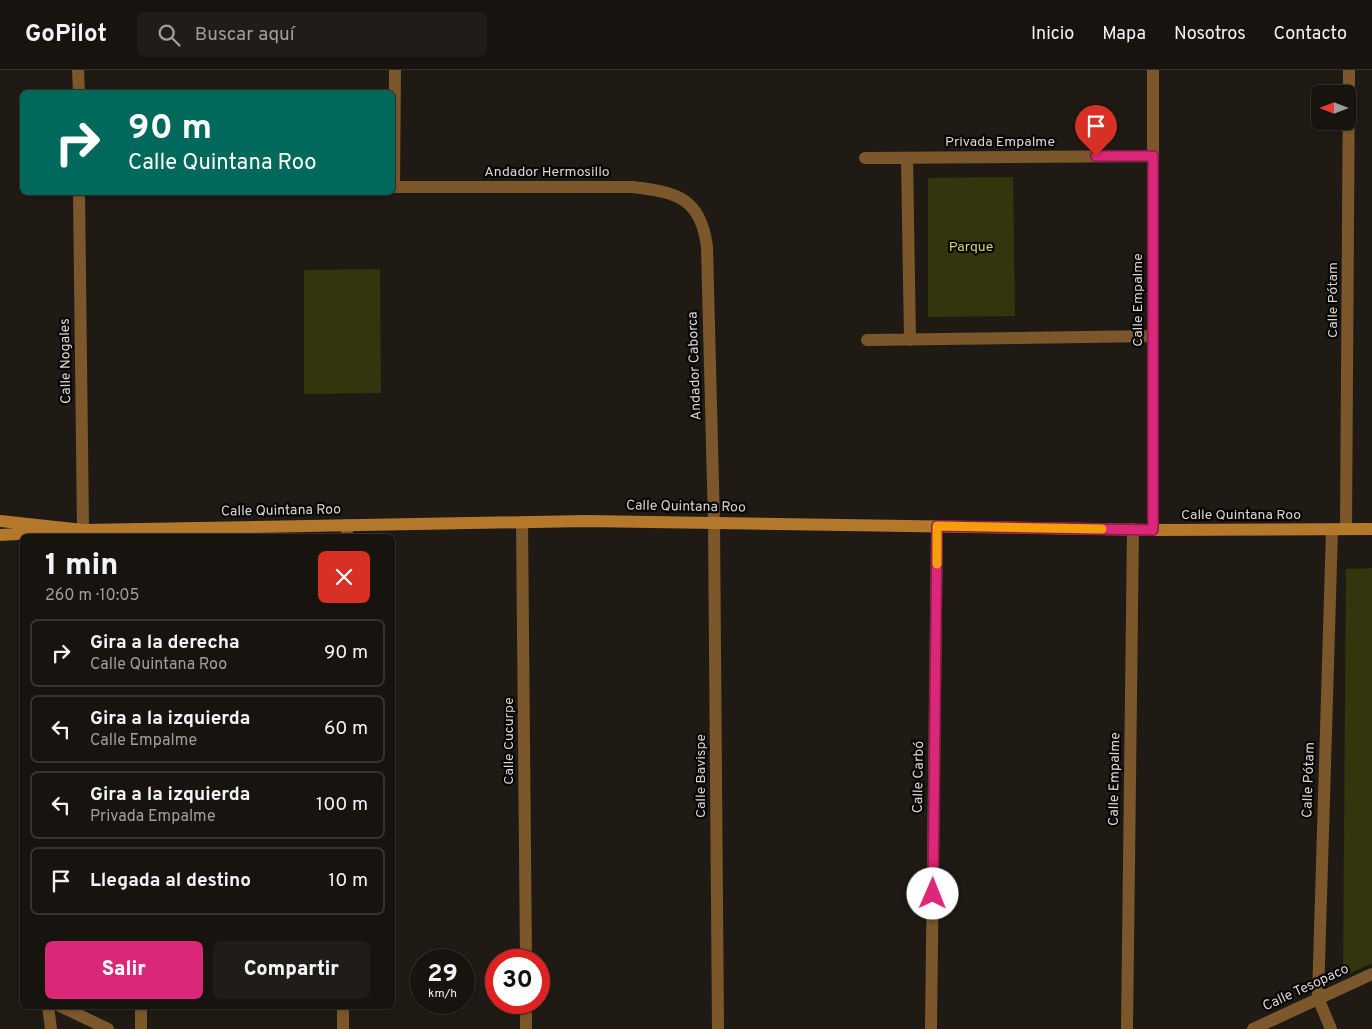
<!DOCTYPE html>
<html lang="es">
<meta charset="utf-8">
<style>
body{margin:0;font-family:Overpass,sans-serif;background:#201d18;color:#f1f3f6;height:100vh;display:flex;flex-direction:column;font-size:19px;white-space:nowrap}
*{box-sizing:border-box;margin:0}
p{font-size:16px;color:#9e9e9e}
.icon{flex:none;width:28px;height:28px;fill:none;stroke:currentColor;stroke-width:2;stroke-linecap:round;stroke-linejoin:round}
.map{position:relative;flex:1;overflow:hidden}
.side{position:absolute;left:20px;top:464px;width:375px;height:475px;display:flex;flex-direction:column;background:#17140f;border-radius:8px;box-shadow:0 1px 4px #0004,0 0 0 1px #36332f}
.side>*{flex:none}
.top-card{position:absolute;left:20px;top:20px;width:375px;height:105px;border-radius:8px;box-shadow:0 1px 4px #0004,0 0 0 1px #36332f;background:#00695c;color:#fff;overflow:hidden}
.needle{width:32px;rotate:270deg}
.controls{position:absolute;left:1311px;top:15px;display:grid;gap:10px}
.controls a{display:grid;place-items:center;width:45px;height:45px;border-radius:8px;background:#17140f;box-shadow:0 1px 4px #0004,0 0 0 1px #36332f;font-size:25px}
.speed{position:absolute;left:410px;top:879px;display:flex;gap:10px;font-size:25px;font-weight:700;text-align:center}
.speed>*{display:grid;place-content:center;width:65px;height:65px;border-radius:50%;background:#17140f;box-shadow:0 1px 4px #0004,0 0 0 1px #36332f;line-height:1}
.speed small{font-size:12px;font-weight:400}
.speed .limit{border:8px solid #d22;background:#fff;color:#111}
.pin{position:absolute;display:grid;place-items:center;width:42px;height:42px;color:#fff;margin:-51px -21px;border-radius:50% 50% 50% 0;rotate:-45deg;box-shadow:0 0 5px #0007}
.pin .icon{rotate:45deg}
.me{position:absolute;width:55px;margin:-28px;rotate:1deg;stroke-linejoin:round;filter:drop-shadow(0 0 4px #0008)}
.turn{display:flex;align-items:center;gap:18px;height:105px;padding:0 25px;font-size:22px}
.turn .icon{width:65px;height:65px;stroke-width:2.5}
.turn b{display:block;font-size:35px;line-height:42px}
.round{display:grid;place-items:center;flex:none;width:52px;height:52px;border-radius:8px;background:#201d18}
.headline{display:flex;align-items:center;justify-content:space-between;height:85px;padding:0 25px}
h1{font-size:30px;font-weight:800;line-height:38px}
.action{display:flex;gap:10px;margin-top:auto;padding:10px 25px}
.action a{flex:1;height:58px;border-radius:8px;background:#db2777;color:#fff;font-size:20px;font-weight:800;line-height:58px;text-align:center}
.action a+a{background:#201d18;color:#f1f3f6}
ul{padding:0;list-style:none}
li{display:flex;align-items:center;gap:15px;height:68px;margin:0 10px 8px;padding:0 15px;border:2px solid #36332f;border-radius:8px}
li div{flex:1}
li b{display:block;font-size:19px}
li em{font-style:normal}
header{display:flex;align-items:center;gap:30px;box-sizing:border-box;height:70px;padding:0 25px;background:#17140f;border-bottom:1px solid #36332f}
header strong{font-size:24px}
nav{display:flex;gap:28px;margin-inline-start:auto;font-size:18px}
.search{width:350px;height:45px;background:#201d18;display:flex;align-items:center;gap:12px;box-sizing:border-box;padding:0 18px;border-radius:8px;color:#9e9e9e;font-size:19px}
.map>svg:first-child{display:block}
.green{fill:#33350c}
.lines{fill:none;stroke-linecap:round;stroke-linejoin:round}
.minor{stroke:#7b572b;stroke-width:12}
.secondary{stroke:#b3782c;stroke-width:12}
.route-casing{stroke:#8e194d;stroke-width:12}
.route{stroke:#db2777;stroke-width:9}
.slow{stroke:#f59e0b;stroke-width:9}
.labels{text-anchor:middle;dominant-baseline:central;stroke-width:4.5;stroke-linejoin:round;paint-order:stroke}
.street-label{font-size:14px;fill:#dad7d2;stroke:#080604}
.park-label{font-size:14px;fill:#ced763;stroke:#080604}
</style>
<header>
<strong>GoPilot</strong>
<div class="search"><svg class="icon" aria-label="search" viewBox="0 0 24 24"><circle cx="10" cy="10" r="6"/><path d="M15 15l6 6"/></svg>Buscar aquí</div>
<nav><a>Inicio</a><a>Mapa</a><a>Nosotros</a><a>Contacto</a></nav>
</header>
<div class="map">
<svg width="1372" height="959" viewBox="0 0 1372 959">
<rect width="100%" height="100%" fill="#1f1b14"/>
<!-- green -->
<path class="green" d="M1013 107 1015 246 928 247V108Z
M380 199 381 323 304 324V200Z
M1372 498V893L1343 907 1346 499Z"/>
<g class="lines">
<!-- minor -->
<path class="minor" d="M78 0 79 22
M1153 0V460
M865 88 1153 86
M907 88 910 270
M392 117H632C677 122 701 128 707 177L714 453 718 959
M394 117 395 0
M79 122 83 460
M867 270 1153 266
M522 452 526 890
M1346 459 1349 0
M347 466V455
M526 932V959
M48 936 51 959
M60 936 108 959
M141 936V959
M343 959V936
M931 959 937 456
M1127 959 1133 459
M1253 959 1372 904
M1331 959 1318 928 1332 460"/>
<!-- secondary -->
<path class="secondary" d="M0 451 83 460 586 451 1153 460 1372 459
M0 465 53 462"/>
</g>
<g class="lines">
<defs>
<path id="route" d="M933 824 937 456 1153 460V86H1096"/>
</defs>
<!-- route casing -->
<use href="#route" class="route-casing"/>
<!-- route -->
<use href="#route" class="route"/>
<!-- slow -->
<path class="slow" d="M937 494V456L1102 459"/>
</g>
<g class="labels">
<!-- street labels -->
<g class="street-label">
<text x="1000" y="72">Privada Empalme</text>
<text x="547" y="102">Andador Hermosillo</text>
<text transform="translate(1138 230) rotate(-90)">Calle Empalme</text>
<text transform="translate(1333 230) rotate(-90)">Calle Pótam</text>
<text transform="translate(66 291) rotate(-91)">Calle Nogales</text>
<text transform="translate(695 296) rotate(-92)">Andador Caborca</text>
<text transform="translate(686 437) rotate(1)">Calle Quintana Roo</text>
<text transform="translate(281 441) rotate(-1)">Calle Quintana Roo</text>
<text x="1241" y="445">Calle Quintana Roo</text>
<text transform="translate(509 671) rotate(-90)">Calle Cucurpe</text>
<text transform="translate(701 706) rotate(-90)">Calle Bavispe</text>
<text transform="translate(919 707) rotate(-89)">Calle Carbó</text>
<text transform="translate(1115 709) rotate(-89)">Calle Empalme</text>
<text transform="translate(1309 710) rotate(-88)">Calle Pótam</text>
<text transform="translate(1306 918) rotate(-25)">Calle Tesopaco</text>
</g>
<!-- park labels -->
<g class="park-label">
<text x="971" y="177">Parque</text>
</g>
</g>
</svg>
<div class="controls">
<a><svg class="needle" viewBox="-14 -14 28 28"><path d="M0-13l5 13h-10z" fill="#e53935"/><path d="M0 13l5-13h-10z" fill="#9e9e9e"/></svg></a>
</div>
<div class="speed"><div>29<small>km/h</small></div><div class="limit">30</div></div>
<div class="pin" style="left:1096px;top:86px;background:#d93025"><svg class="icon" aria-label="arrive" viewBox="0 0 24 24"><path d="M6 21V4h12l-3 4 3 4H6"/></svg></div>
<svg class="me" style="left:933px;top:824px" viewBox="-20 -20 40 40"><circle r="19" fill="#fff"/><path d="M0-13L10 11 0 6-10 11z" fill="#db2777"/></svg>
<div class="top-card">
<div class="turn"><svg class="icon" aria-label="right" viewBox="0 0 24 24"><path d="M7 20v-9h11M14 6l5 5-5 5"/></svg><div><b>90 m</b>Calle Quintana Roo</div></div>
</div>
<section class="side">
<div class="headline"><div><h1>1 min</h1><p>260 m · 10:05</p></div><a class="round" style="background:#d93025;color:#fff"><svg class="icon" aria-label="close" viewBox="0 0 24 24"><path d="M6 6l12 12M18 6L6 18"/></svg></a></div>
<ul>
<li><svg class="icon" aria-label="right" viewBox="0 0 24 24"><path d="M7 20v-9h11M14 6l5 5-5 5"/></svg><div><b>Gira a la derecha</b><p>Calle Quintana Roo</p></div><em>90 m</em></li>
<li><svg class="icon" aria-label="left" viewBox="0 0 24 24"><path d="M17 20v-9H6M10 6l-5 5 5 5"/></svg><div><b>Gira a la izquierda</b><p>Calle Empalme</p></div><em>60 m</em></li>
<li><svg class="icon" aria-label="left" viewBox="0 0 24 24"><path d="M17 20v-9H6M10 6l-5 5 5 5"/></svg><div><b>Gira a la izquierda</b><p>Privada Empalme</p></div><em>100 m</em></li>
<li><svg class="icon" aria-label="arrive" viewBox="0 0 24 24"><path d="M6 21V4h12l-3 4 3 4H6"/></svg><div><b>Llegada al destino</b></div><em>10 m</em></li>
</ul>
<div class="action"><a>Salir</a><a>Compartir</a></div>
</section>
</div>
